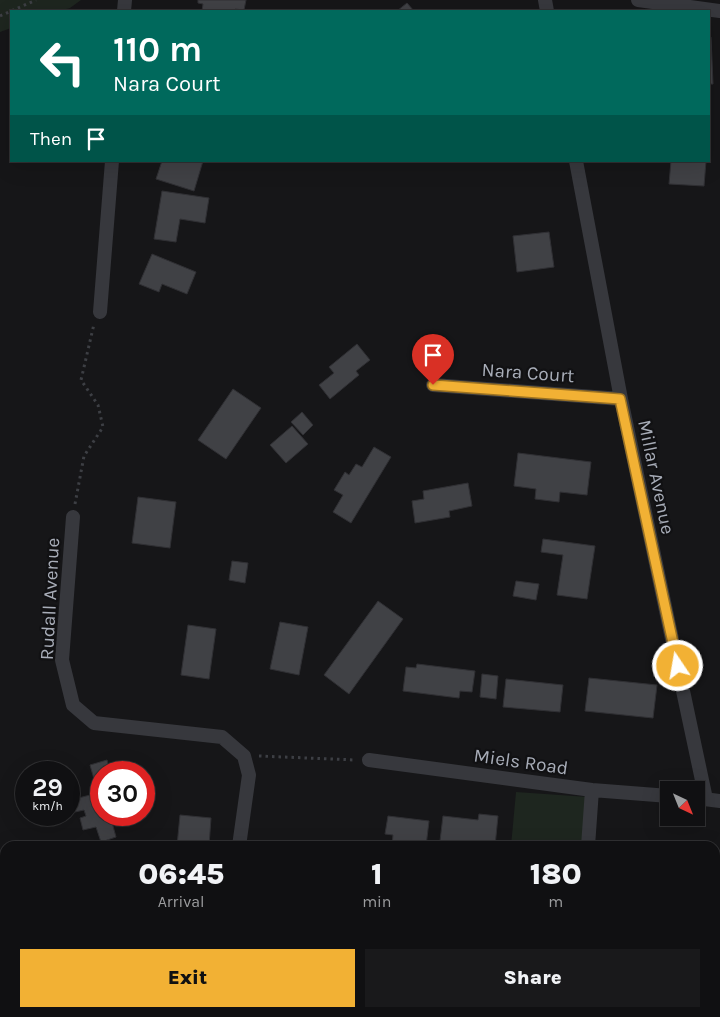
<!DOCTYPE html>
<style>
body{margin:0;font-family:Karla,sans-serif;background:#19191b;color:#f1f3f6;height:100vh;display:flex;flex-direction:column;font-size:19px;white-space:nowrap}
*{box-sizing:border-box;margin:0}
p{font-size:16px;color:#9c9d9f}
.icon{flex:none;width:28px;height:28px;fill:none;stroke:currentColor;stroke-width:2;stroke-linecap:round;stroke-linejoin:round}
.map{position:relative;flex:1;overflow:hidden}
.drawer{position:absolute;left:0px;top:841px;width:720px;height:176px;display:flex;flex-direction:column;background:#101012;border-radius:15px 15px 0 0;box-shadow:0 5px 20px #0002,0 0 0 1px #303032}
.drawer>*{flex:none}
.banner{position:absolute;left:10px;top:10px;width:700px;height:152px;border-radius:0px;box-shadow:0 5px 20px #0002,0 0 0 1px #303032;background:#00695c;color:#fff;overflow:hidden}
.needle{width:32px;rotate:137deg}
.buttons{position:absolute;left:660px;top:781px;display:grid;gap:10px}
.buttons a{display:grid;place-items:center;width:45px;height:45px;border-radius:0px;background:#101012;box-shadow:0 5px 20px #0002,0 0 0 1px #303032;font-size:25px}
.speed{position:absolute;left:15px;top:761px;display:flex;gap:10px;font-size:25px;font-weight:700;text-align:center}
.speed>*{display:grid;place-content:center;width:65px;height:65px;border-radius:50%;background:#101012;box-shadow:0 5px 20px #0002,0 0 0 1px #303032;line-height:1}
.speed small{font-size:12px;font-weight:400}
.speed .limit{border:8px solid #d22;background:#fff;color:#111}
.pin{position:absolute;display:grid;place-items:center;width:42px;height:42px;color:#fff;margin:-51px -21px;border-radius:50% 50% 50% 0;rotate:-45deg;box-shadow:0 0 5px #0007}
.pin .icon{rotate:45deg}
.me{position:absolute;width:55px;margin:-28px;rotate:348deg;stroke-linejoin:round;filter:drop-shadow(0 0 4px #0008)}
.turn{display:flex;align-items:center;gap:18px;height:105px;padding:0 20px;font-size:22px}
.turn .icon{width:65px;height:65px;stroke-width:2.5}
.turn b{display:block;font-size:35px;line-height:42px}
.then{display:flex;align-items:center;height:48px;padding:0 20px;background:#0003;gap:10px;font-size:19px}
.eta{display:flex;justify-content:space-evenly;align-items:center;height:85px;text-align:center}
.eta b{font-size:30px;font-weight:800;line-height:35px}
.button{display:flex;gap:10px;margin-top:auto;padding:10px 20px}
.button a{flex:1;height:58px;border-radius:0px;background:#f2b134;color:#111;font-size:20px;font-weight:800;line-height:58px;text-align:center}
.button a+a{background:#19191b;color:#f1f3f6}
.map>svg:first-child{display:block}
.green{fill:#1e261f}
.building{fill:#404145;stroke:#303034}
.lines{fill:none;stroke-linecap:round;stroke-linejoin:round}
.path{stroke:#3d3f44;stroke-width:3;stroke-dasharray:2.5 4;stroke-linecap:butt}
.street{stroke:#37383d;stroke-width:14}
.route-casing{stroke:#9d7322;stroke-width:12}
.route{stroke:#f2b134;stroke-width:9}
.labels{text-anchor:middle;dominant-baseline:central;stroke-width:4.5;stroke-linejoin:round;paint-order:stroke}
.street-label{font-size:19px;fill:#a8adb8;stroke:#111113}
</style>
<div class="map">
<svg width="720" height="1017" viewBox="0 0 720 1017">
<rect width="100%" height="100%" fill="#161618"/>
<!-- green -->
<path class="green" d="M0 0H81L70 8 59 11H11V28L0 32Z
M516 792 588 797 582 846H511Z"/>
<!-- building -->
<path class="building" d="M198 0H246L244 10 235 9 234 11H202L203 4 198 3Z
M407 3 414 11H397Z
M711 37 713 84H709V38Z
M162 161H203L194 191 156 179Z
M671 161H706L704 186 669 184Z
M162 191 209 198 205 223 180 219 176 242 154 239Z
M549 232 554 267 517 272 513 236Z
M152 254 196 272 187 294 162 284 159 292 139 284Z
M357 344 370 360 356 371 359 375 330 399 319 385 334 373 329 367Z
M233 389 261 408 226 459 198 440Z
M302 412 313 425 303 435 291 422Z
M292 426 308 444 286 463 270 445Z
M374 447 391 457 351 523 333 512 343 495 334 490 345 472 349 475 356 464 362 467Z
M518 453 591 462 587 495 560 492 559 502 535 499 536 489 514 486Z
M468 483 472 506 449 511 450 517 415 523 412 501 424 499 423 491Z
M138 497 176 502 170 548 132 543Z
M543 539 595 546 587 599 557 595 563 555 541 552Z
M232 561 248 563 245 583 229 580Z
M516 581 539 584 536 600 513 596Z
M378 601 403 619 349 694 324 675Z
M280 622 308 627 299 675 270 669Z
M188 625 216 629 209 679 181 675Z
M417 664 475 671 472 692 460 691 459 698 403 691 406 667 416 668Z
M482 674 498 676 496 699 480 697Z
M589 678 657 685 653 718 585 711Z
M506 679 563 685 560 712 503 707Z
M107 760 110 772H101V815H110L116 837 101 842 96 827 83 830 80 818 86 816 84 810 75 812 71 800 90 795 92 802 100 800 90 765Z
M479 814 498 816 495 846H455V842L440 841 443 816 478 820Z
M180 815 211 818 209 846H177Z
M388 816 429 821 426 846H392L393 835 385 834Z
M715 966 720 967V982L717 981 715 989Z"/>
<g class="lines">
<!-- path -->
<path class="path" d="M0 16 36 0
M75 504 84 456 103 427 98 405 81 380 94 324
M259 756 355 760"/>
<!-- street -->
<path class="street" d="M545 0 547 11
M638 0 720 11
M124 11 125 0
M576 161 621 399 706 799
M100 312 112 161
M433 385 621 399
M73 517 62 660 73 705 94 723 222 737 244 756 249 775 239 846
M369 760 592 790 669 796
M696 798 720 801
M588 846 592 790
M216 1017 217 1012
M575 1017V1012"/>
</g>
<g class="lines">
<defs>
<path id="route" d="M433 385 620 399 678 666"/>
</defs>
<!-- route casing -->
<use href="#route" class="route-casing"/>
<!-- route -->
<use href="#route" class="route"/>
</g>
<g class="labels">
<!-- street labels -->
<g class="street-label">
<text transform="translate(528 373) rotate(4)">Nara Court</text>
<text transform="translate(656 477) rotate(78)">Millar Avenue</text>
<text transform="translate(50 599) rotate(-87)">Rudall Avenue</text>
<text transform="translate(521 762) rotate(8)">Miels Road</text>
</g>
</g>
</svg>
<div class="buttons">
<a><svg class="needle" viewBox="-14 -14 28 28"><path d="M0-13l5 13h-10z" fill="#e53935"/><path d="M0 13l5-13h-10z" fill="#9c9d9f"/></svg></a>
</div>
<div class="speed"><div>29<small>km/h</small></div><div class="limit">30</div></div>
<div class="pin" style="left:433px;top:385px;background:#d93025"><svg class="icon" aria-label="arrive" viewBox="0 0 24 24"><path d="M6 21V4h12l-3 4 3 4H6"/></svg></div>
<svg class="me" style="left:678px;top:666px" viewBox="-20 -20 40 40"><circle r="17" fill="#f2b134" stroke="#fff" stroke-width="3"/><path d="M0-11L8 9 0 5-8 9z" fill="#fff"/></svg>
<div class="banner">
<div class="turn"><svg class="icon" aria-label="left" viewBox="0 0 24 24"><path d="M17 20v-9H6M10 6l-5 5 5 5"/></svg><div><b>110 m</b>Nara Court</div></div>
<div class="then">Then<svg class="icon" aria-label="arrive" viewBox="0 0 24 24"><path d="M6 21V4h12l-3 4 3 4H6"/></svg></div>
</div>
<section class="drawer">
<div class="eta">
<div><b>06:45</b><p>Arrival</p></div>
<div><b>1</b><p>min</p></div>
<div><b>180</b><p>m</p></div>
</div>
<div class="button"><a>Exit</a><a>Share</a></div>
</section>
</div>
